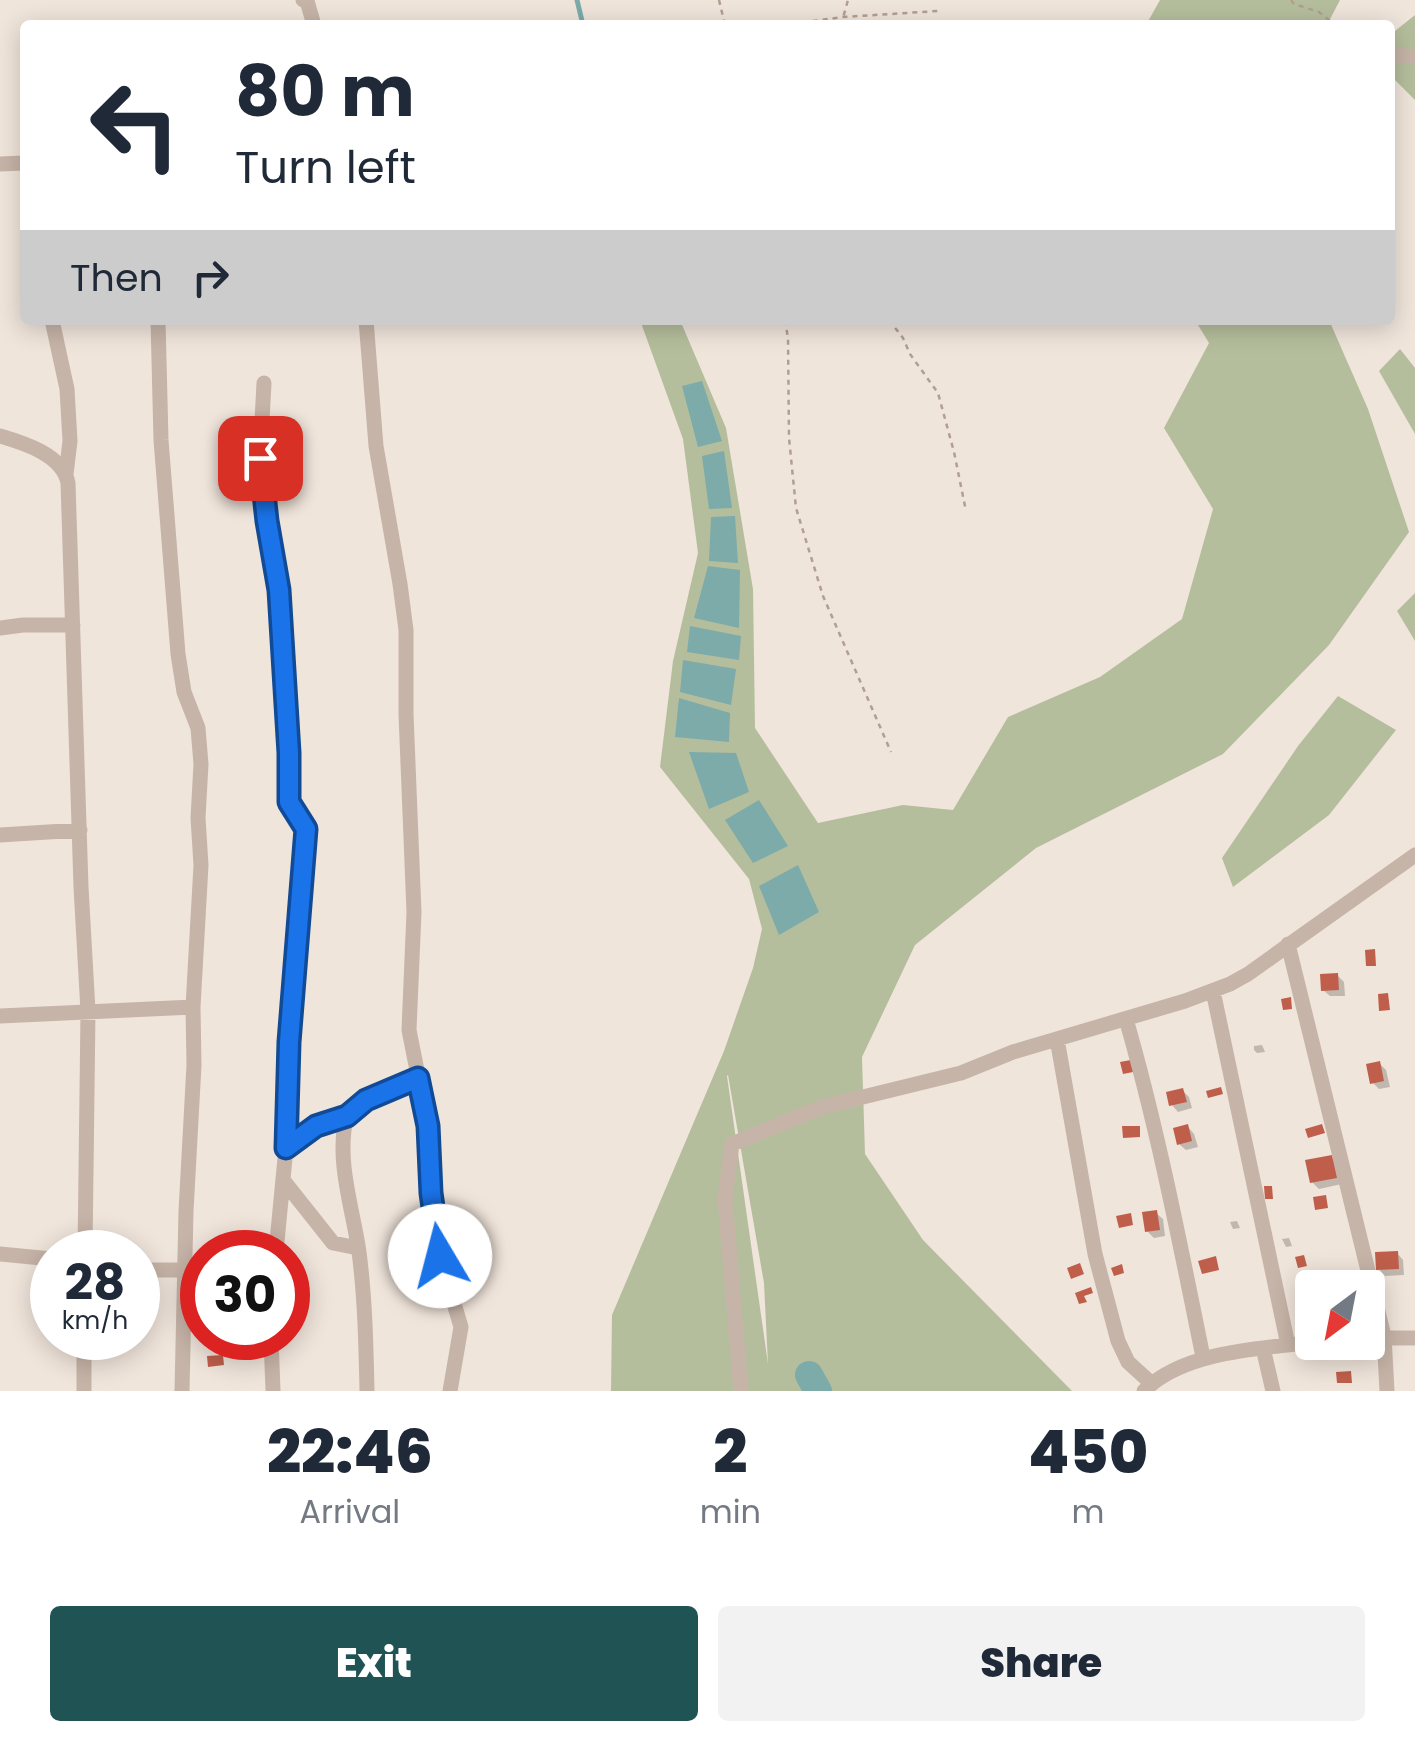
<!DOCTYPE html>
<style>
body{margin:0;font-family:Poppins,sans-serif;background:#f2f2f3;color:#1f2937;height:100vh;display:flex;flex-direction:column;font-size:38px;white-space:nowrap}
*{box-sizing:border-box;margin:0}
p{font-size:32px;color:#747a83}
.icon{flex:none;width:55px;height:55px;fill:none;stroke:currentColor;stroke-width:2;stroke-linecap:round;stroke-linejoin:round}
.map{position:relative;height:1391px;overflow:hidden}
.panel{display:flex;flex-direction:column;background:#fff;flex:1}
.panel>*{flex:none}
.hud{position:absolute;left:20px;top:20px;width:1375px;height:305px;border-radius:10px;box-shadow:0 5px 25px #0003;background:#fff;color:#1f2937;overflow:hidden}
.needle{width:65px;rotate:212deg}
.fabs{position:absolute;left:1295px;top:1270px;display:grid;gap:20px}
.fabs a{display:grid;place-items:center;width:90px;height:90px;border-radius:10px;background:#fff;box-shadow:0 5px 25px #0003;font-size:50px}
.speed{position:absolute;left:30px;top:1230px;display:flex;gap:20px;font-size:50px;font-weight:700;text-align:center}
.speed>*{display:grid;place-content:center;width:130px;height:130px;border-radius:50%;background:#fff;box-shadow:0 5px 25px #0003;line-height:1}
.speed small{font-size:25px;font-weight:400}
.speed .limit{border:15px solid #d22;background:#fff;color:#111}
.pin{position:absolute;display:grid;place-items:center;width:85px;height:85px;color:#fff;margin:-42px;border-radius:20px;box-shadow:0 5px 15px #0006}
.me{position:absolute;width:110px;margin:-55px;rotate:352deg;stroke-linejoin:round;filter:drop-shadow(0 0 8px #0008)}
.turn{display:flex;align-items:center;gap:35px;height:210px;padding:0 50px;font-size:45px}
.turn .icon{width:130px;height:130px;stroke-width:2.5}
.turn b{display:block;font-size:70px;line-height:85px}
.then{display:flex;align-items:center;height:95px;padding:0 50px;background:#0003;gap:20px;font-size:38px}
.eta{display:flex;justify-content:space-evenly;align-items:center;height:170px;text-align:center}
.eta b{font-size:60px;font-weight:800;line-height:70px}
.button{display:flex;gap:20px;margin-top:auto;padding:20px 50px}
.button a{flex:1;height:115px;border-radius:10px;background:#205353;color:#fff;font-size:40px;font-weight:800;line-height:115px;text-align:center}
.button a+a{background:#f2f2f3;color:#1f2937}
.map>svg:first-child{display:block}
.green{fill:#b5be9c;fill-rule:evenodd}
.water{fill:#7cabaa}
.shadow{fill:#0003}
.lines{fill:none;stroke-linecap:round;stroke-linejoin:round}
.stream{stroke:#7cabaa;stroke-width:5}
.river{stroke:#7cabaa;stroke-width:28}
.building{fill:#bf5f4b}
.path{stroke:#b39e92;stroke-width:2.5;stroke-dasharray:5 5;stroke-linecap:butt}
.minor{stroke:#c7b4a8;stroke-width:15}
.route-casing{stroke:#114b97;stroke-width:25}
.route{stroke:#1a73e8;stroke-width:18}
</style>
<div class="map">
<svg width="1415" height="1391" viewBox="0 0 1415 1391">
<rect width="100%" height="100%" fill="#f0e5db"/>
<!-- green -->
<path class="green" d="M1160 0H1340L1327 25H1146Z
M1415 15V100L1390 75V35Z
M640 320H680L726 428 753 589 755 728 818 823 903 805 953 810 1008 717 1100 677 1182 619 1213 509 1164 428 1209 343 1195 320H1329L1368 409 1409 532 1329 645 1223 754 1036 848 915 945 862 1057 865 1154 923 1240 1072 1391H611L612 1315 724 1051 753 968 762 929 749 879 660 767 673 661 698 553 683 439ZM728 1075 764 1283 768 1364 727 1076Z
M1400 349 1415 368V434L1379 371Z
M1415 593V641L1397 611Z
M1338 696 1396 730 1329 815 1233 887 1222 858 1298 746Z"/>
<!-- water -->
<path class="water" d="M702 381 722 441 698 447 682 386Z
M724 451 732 508 709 509 702 456Z
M735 516 738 563 709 561 711 517Z
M708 566 740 570 739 628 694 618Z
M690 626 741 636 739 660 687 652Z
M683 660 736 669 731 705 680 692Z
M679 698 730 713 729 742 675 737Z
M689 752 736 753 749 792 709 809Z
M759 800 788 846 753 863 725 820Z
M798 865 819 912 779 935 759 886Z"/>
<!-- shadow -->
<path class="shadow" d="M1337 975 1344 982 1345 996H1330L1323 990Z
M1262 1045 1265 1052 1257 1053 1254 1050V1046Z
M1380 1064 1386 1070 1390 1087 1379 1089 1372 1082Z
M1182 1090 1189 1097 1192 1108 1178 1112 1172 1105Z
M1188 1127 1194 1134 1198 1147 1186 1150 1179 1144Z
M1331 1158 1338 1164 1342 1184 1319 1189 1312 1182Z
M1156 1213 1163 1219 1165 1236 1154 1238 1147 1231Z
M1237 1221 1240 1228 1233 1229 1230 1222Z
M1289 1238 1292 1246 1286 1247 1282 1239Z
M1397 1253 1403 1260 1404 1275 1385 1276 1379 1269Z"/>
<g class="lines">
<!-- stream -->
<path class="stream" d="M577 0 583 25"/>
<!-- river -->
<path class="river" d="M809 1375 818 1391"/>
</g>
<!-- building -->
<path class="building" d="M1375 949 1376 966H1366L1365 950Z
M1338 973 1339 990 1321 991 1320 974Z
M1388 993 1390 1010 1379 1011 1378 994Z
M1291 997 1292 1009 1283 1010 1281 999Z
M1136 1059 1138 1071 1123 1074 1120 1062Z
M1380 1061 1384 1081 1370 1084 1366 1064Z
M1221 1087 1223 1094 1208 1098 1206 1091Z
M1183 1088 1187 1102 1169 1106 1166 1092Z
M1188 1124 1192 1141 1177 1145 1173 1128Z
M1322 1124 1325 1133 1308 1138 1305 1129Z
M1122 1126H1140V1137L1123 1138Z
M1332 1155 1337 1178 1310 1183 1305 1160Z
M1264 1186H1272L1273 1199H1265Z
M1326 1195 1328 1208 1315 1210 1313 1197Z
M1157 1210 1160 1230 1145 1232 1142 1212Z
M1131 1213 1133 1225 1119 1228 1116 1216Z
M1398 1251 1399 1269 1376 1270 1375 1252Z
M1304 1255 1307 1266 1298 1268 1295 1257Z
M1216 1256 1219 1270 1202 1274 1198 1261Z
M1080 1263 1084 1274 1071 1279 1067 1268Z
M1122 1264 1124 1273 1114 1276 1111 1268Z
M1091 1287 1093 1293 1084 1296 1087 1302 1079 1304 1075 1293Z
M223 1355 224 1365 208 1367 207 1356Z
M1351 1371 1352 1383H1337L1336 1372Z"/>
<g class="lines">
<!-- path -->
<path class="path" d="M719 0 725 25
M1291 0 1294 4 1319 12 1335 25
M783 25 843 17 938 11
M841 25 848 0
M785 320 788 338 789 438 796 508 823 596 891 752
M889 320 903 338 910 354 938 393 954 452 966 511"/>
<!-- minor -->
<path class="minor" d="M303 0 307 1 314 25
M1390 54 1415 57
M0 164 25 163
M52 320 67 389 70 441 66 474
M158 320 161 440 178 654 184 692 198 728 201 764 198 818 201 865 193 1007 194 1065 186 1211 182 1391
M366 320 376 446 400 584 406 630V714L414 912 409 1030 428 1126 431 1193 440 1256 461 1327 450 1391
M264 383 260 458 267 521 279 590 289 753V802L306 829 289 1043 288 1127 276 1252
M0 436C24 443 63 455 68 483L81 887 88 1011 85 1252
M0 628 23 625H73
M0 835 80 830
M1288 944 1384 1336 1387 1391
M1213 991 1288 1345
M0 1016 193 1007
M1126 1019C1158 1130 1180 1244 1203 1357
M1057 1039 1095 1254 1118 1341 1128 1362 1151 1383
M347 1115C335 1159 353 1209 359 1252 365 1298 366 1345 367 1391
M286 1148 317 1125 347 1115 366 1100 418 1078
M283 1180 333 1243 358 1248
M0 1254 52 1259
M138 1270H185
M271 1338 273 1391
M1368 1338H1415
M1263 1348 1273 1391
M84 1391V1338
M741 1391 725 1199 732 1144 822 1107 961 1073 1013 1052 1185 1001 1230 984 1248 974 1415 855
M1144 1391C1183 1351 1263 1348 1317 1342"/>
</g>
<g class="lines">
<defs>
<path id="route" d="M260 458 267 521 279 590 289 753V802L306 829 289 1042 286 1148 316 1126 347 1116 366 1100 418 1078 428 1126 431 1193 440 1256"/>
</defs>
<!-- route casing -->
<use href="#route" class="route-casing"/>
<!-- route -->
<use href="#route" class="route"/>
</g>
</svg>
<div class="fabs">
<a><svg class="needle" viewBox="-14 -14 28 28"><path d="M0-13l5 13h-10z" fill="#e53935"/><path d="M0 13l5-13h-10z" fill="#747a83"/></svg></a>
</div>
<div class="speed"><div>28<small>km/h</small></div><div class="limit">30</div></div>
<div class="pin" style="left:260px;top:458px;background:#d93025"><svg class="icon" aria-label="arrive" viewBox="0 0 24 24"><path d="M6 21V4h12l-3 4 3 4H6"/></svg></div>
<svg class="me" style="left:440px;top:1256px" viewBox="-20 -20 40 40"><circle r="19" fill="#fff"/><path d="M0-13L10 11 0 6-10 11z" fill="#1a73e8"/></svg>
<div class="hud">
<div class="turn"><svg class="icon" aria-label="left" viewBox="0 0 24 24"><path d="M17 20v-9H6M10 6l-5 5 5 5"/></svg><div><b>80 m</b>Turn left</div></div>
<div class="then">Then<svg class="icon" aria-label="right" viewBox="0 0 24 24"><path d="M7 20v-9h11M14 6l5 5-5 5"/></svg></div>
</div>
</div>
<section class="panel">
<div class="eta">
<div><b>22:46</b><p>Arrival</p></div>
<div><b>2</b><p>min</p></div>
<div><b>450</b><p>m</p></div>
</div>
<div class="button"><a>Exit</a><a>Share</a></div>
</section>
